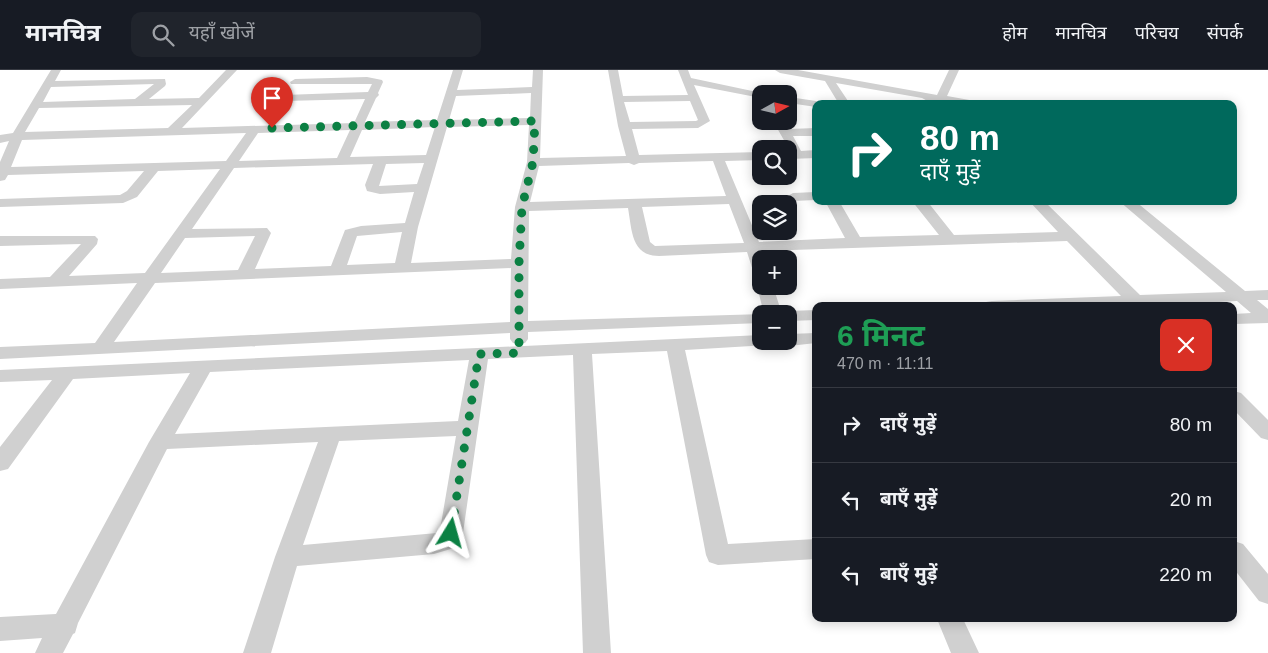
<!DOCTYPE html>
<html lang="hi">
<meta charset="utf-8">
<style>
body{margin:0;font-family:Helvetica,"Noto Sans Devanagari",sans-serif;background:#20242c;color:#f1f3f6;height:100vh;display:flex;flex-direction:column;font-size:19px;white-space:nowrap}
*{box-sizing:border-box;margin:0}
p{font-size:16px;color:#9ea1a6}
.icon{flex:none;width:28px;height:28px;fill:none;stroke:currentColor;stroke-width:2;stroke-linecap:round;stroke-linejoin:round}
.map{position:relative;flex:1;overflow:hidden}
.drawer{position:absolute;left:812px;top:232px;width:425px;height:320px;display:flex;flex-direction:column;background:#171b24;border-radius:10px;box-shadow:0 2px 12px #0003}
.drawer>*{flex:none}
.guide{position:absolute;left:812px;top:30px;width:425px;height:105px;border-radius:10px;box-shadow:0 2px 12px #0003;background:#00695c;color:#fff;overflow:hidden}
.needle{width:32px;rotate:82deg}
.tools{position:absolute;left:752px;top:15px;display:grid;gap:10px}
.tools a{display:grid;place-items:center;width:45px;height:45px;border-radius:10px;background:#171b24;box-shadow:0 2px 12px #0003;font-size:25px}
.pin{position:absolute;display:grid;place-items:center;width:42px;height:42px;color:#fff;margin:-51px -21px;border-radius:50% 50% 50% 0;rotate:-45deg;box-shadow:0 0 5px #0007}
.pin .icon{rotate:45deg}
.me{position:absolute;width:55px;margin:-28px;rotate:8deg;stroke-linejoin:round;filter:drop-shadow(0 0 4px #0008)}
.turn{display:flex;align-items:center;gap:18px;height:105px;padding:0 25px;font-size:22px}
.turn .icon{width:65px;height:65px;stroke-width:2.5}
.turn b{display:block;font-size:35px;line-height:42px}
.round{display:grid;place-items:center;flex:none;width:52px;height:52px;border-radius:10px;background:#20242c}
.overview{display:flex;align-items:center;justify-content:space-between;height:85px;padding:0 25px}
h1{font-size:30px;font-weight:700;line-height:38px;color:#1e9e55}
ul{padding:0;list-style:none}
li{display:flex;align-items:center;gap:15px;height:75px;padding:0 25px;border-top:1px solid #363941}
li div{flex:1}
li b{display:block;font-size:19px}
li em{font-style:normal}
header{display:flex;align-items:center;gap:30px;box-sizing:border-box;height:70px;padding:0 25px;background:#171b24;border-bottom:1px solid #363941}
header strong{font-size:24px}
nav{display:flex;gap:28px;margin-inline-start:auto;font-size:18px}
.search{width:350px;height:45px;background:#20242c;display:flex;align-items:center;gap:12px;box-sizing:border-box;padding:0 18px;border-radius:10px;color:#9ea1a6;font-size:19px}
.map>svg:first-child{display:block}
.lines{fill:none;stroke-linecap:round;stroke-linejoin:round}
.minor{fill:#d0d0d0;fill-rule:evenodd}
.route{stroke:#0b8043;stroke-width:9;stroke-dasharray:0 16.2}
</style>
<header>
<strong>मानचित्र</strong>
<div class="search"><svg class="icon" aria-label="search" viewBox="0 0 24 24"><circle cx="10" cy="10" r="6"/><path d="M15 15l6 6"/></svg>यहाँ खोजें</div>
<nav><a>होम</a><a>मानचित्र</a><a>परिचय</a><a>संपर्क</a></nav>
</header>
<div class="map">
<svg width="1268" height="583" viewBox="0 0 1268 583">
<rect width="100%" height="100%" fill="#fff"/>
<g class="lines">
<!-- minor -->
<path class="minor" d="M51 0H61L55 11 165 9 166 14 165 16 149 29 199 28 226 0H237L182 58 354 53 365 29 284 31 279 28 284 25 368 22 372 14H291L290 12 295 9 367 7 382 10 383 12 378 23 379 25 376 28 365 52 437 50 453 0H463L457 20 532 17 533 0H543L540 88 626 86 618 56 608 0H618L623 26 688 25 678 0H688L691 8 766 24H761V28L694 15 710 51 698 58 632 59 639 85 761 82V90L725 91 759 172 845 168 825 131H839L860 167 939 165 912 131H927L954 165 1058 162 1029 131H1044L1140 225 1226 222 1119 131H1135L1245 221 1268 220V230H1257L1268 239V253L1234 254V244L1251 243 1237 231 1146 236H984L986 232 992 231 1121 226 1067 171 762 181 764 189H761V209L755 207 747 182 659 186C631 186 632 160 628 138L529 141 528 251 764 244 757 216 761 212V216H773L782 244H761V253L528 262V269L525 273 519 274 513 273 510 269V263L0 289V277L95 273 137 213 0 219V209L50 207 81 174 0 176V166H95L98 169 97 174 69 206 145 203 220 99 158 101 137 127 123 133 0 137V129L120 125 127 121 144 101 8 105 5 110 0 111V92L9 71 0 73V65L13 63ZM154 14 135 29 43 32 51 17ZM531 23 530 48 449 50 456 26ZM690 31 698 50 696 51 630 52 624 32ZM192 35 168 58 25 62 39 38ZM529 55 527 92 515 137 511 189 411 193 418 157 447 57ZM435 57 426 85 350 87 362 60ZM350 60 337 88 239 91 258 63ZM246 63 226 91 11 97 22 70ZM713 91 726 126 530 132 539 96 629 93 634 95 639 93ZM424 93 417 114 379 116 386 94ZM373 94 365 115 367 121 380 124 414 122 405 153 361 156 345 160 331 196 255 199 271 163 267 158 192 159 234 98ZM729 134 744 173 655 176 650 172 642 137ZM402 162 395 193 347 195 357 166ZM255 166 238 200 161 203 185 168ZM511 198 510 252 114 272 155 213Z
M775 0H798L937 25 949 0H959L947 26 975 31 980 34H933L922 28 836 13 850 34H839L825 11 780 3Z
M789 27 816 31 821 34H816V37L789 33Z
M773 51H785L789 59 816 58V66H793L801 81 816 80V88L789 89V79Z
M816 122V130L793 131 786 127 793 123Z
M816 240V250L789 251V244H782L789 241Z
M816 263V273L789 276 783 274 781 271H789V264Z
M761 265V271H770L767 275 685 280 728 474 816 469V489L718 495 709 492 706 485 667 281 592 284 611 583H583L573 285 488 289 463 463 454 478 434 484 297 496 271 583H243L275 487 318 372 167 379 78 553 75 563 73 564 63 583H35L42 568 0 571V547L56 544 149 372 190 303 73 309 8 399 0 401V377L52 310 0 312V300ZM469 290 458 351 175 364 210 302ZM456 366 440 460 437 463 303 475 339 371Z
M1234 321 1241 323 1268 350V370L1261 368 1234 340Z
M1234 471 1243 474 1268 504V534L1259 531 1234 499Z
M937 549H963L979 583H951Z"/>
</g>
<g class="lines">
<!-- route -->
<path class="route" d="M272 58 535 51 533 92 522 137 519 193V283L479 284 451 463"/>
</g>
</svg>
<div class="tools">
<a><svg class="needle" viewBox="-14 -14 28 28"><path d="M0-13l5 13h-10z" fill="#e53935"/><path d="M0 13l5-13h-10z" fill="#9ea1a6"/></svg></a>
<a><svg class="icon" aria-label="search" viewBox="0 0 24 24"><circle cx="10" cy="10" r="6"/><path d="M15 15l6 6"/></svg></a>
<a><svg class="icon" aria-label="layers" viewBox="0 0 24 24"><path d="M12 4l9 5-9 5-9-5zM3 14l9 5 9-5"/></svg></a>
<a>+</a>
<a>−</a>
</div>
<div class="pin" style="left:272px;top:58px;background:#d93025"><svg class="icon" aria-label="arrive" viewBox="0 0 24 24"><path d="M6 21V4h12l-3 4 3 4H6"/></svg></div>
<svg class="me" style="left:451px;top:463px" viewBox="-20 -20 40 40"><path d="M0-17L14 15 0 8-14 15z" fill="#0b8043" stroke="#fff" stroke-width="4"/></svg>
<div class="guide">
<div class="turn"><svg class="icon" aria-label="right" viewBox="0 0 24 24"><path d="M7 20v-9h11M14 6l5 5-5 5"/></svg><div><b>80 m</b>दाएँ मुड़ें</div></div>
</div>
<section class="drawer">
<div class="overview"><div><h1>6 मिनट</h1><p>470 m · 11:11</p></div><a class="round" style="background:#d93025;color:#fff"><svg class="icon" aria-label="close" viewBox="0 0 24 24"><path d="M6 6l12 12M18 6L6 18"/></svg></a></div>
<ul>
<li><svg class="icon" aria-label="right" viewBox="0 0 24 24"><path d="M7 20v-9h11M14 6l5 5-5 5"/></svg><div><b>दाएँ मुड़ें</b></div><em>80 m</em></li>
<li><svg class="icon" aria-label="left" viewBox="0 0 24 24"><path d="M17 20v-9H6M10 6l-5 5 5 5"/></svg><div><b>बाएँ मुड़ें</b></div><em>20 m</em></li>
<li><svg class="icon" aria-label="left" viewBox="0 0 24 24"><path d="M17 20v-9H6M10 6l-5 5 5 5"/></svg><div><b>बाएँ मुड़ें</b></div><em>220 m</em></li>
</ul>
</section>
</div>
